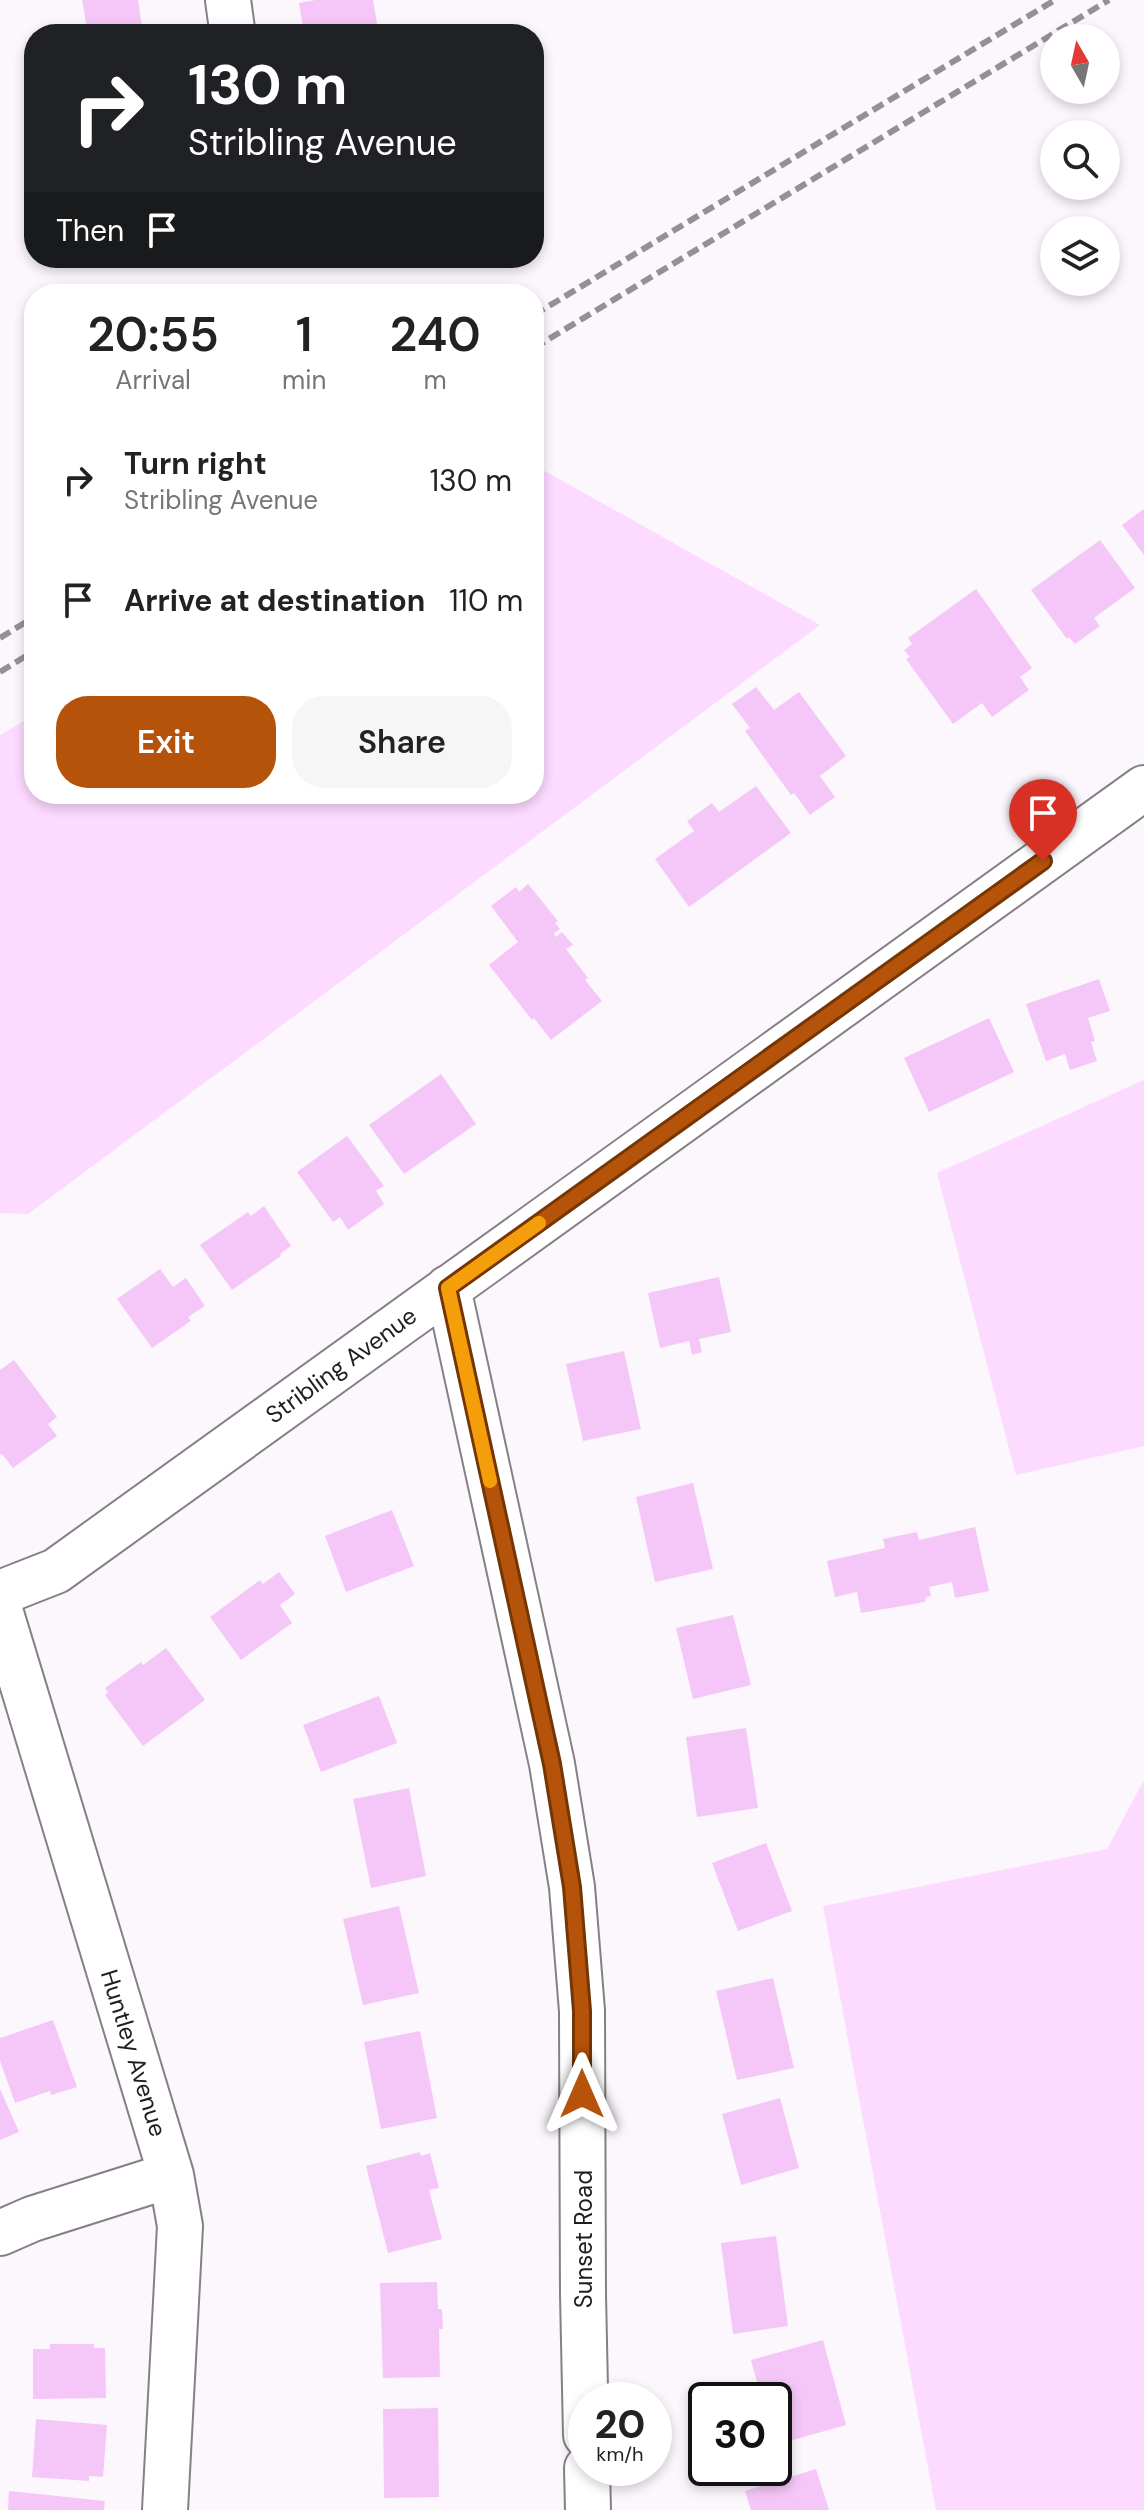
<!DOCTYPE html>
<style>
body{margin:0;font-family:"DM Sans",sans-serif;background:#f6f6f6;color:#222;height:100vh;display:flex;flex-direction:column;font-size:30px;white-space:nowrap}
*{box-sizing:border-box;margin:0}
p{font-size:26px;color:#767676}
.icon{flex:none;width:44px;height:44px;fill:none;stroke:currentColor;stroke-width:2;stroke-linecap:round;stroke-linejoin:round}
.map{position:relative;flex:1;overflow:hidden}
.sheet{position:absolute;left:24px;top:284px;width:520px;height:520px;display:flex;flex-direction:column;background:#fff;border-radius:32px;box-shadow:0 4px 12px #0003}
.sheet>*{flex:none}
.top-card{position:absolute;left:24px;top:24px;width:520px;height:244px;border-radius:32px;box-shadow:0 4px 12px #0003;background:#202124;color:#fff;overflow:hidden}
.needle{width:52px;rotate:351deg}
.tools{position:absolute;left:1040px;top:24px;display:grid;gap:16px}
.tools a{display:grid;place-items:center;width:80px;height:80px;border-radius:50%;background:#fff;box-shadow:0 4px 12px #0003;font-size:40px}
.speed{position:absolute;left:568px;top:2382px;display:flex;gap:16px;font-size:40px;font-weight:700;text-align:center}
.speed>*{display:grid;place-content:center;width:104px;height:104px;border-radius:50%;background:#fff;box-shadow:0 4px 12px #0003;line-height:1}
.speed small{font-size:20px;font-weight:400}
.speed .limit{border:4px solid #111;border-radius:12px;background:#fff;color:#111}
.pin{position:absolute;display:grid;place-items:center;width:68px;height:68px;color:#fff;margin:-82px -34px;border-radius:50% 50% 50% 0;rotate:-45deg;box-shadow:0 0 8px #0007}
.pin .icon{rotate:45deg}
.me{position:absolute;width:88px;margin:-44px;rotate:0deg;stroke-linejoin:round;filter:drop-shadow(0 0 6px #0008)}
.turn{display:flex;align-items:center;gap:28px;height:168px;padding:0 32px;font-size:36px}
.turn .icon{width:104px;height:104px;stroke-width:2.5}
.turn b{display:block;font-size:56px;line-height:68px}
.then{display:flex;align-items:center;height:76px;padding:0 32px;background:#0003;gap:16px;font-size:30px}
.eta{display:flex;justify-content:space-evenly;align-items:center;height:136px;text-align:center}
.eta b{font-size:48px;font-weight:600;line-height:56px}
.primary-button{display:flex;gap:16px;margin-top:auto;padding:16px 32px}
.primary-button a{flex:1;height:92px;border-radius:32px;background:#b45309;color:#fff;font-size:32px;font-weight:600;line-height:92px;text-align:center}
.primary-button a+a{background:#f6f6f6;color:#222}
ul{padding:0;list-style:none}
li{display:flex;align-items:center;gap:24px;height:120px;padding:0 32px}
li div{flex:1}
li b{display:block;font-size:30px}
li em{font-style:normal}
.map>svg:first-child{display:block}
.green{fill:#fddaff}
.building{fill:#f5c7f8}
.lines{fill:none;stroke-linecap:round;stroke-linejoin:round}
.street-casing{stroke:#858086;stroke-width:48}
.street{stroke:#fff;stroke-width:44}
.rail{stroke:#949095;stroke-width:6;stroke-dasharray:12 6;stroke-linecap:butt}
.route-casing{stroke:#753606;stroke-width:20}
.route{stroke:#b45309;stroke-width:14}
.slow{stroke:#f59e0b;stroke-width:14}
.labels{text-anchor:middle;dominant-baseline:central;stroke-width:7;stroke-linejoin:round;paint-order:stroke}
.street-label{font-size:24px;fill:#1f1d1f;stroke:#fff}
</style>
<div class="map">
<svg width="1144" height="2510" viewBox="0 0 1144 2510">
<rect width="100%" height="100%" fill="#fcf6fd"/>
<!-- green -->
<path class="green" d="M534 465 820 625 28 1214 0 1213V735L34 715V794H534Z
M1144 1080V1446L1016 1475 937 1173Z
M1144 1780V2510H936L823 1906 1107 1849Z"/>
<!-- building -->
<path class="building" d="M82 0H138L143 34H88Z
M315 0H373L379 34H304L299 3Z
M1144 509V555L1122 525Z
M1100 540 1135 588 1094 618 1100 626 1075 644 1069 637 1067 639 1031 590Z
M976 589 1032 668 1020 677 1029 690 992 717 982 703 953 724 906 659 910 657 904 650 912 644 908 638Z
M756 687 774 710 799 692 846 756 820 776 835 797 810 815 794 793 791 795 745 731 750 728 732 704Z
M756 786 791 833 689 907 655 859 694 831 687 821 712 803 719 812Z
M528 884 558 921 555 923 560 929 554 933 556 937 562 932 573 945 566 949 588 978 585 980 602 1001 551 1040 534 1018 532 1020 489 965 518 942 491 906 516 887 519 892Z
M1099 979 1110 1011 1088 1018 1095 1041 1091 1042 1097 1061 1070 1070 1065 1054 1046 1061 1026 1004Z
M989 1018 1014 1072 929 1112 904 1058Z
M441 1074 476 1124 404 1174 369 1125Z
M347 1136 384 1186 376 1191 384 1204 348 1230 340 1217 333 1222 297 1172Z
M264 1206 291 1246 280 1254 281 1256 232 1290 200 1245 248 1212 251 1216Z
M160 1269 173 1287 186 1278 205 1306 188 1317 191 1321 152 1348 117 1299Z
M719 1277 731 1332 699 1339 702 1352 692 1355 689 1341 660 1348 648 1293Z
M624 1351 641 1429 583 1441 566 1364Z
M14 1360 57 1417 48 1424 57 1436 13 1468 2 1454 0 1455V1370Z
M693 1483 713 1569 655 1582 636 1497Z
M392 1510 414 1566 346 1592 325 1536Z
M975 1527 989 1591 955 1598 952 1582 929 1587 931 1596 926 1597 925 1602 861 1613 857 1592 835 1597 827 1561 885 1548 883 1539 917 1532 919 1540Z
M279 1572 295 1594 280 1605 292 1623 241 1660 210 1617 260 1580 263 1584Z
M733 1615 751 1685 693 1699 676 1628Z
M166 1648 205 1700 143 1746 105 1695 108 1692 105 1688 141 1662 143 1665Z
M379 1696 397 1743 321 1772 303 1725Z
M746 1728 758 1808 697 1817 686 1737Z
M409 1788 426 1876 371 1888 353 1799Z
M766 1843 792 1911 738 1931 712 1863Z
M399 1906 419 1993 363 2005 343 1919Z
M773 1978 794 2068 737 2080 716 1991Z
M53 2020 77 2087 51 2095 50 2091 15 2103 0 2061V2038Z
M420 2031 437 2118 381 2129 364 2042Z
M0 2089 19 2132 0 2140Z
M780 2098 799 2168 741 2185 722 2114Z
M420 2152 421 2156 430 2153 439 2188 429 2190 442 2239 388 2253 366 2166Z
M776 2236 788 2326 733 2334 721 2243Z
M437 2282 438 2309H442L443 2329H439L440 2377 383 2378 380 2283Z
M823 2340 846 2425 775 2445 774 2400H762L751 2360Z
M50 2344H94V2348H105L106 2398 33 2399V2349H50Z
M438 2408 439 2497 384 2498 383 2409Z
M36 2419 107 2425 103 2477 89 2476V2481L32 2477Z
M816 2469 829 2510H751L745 2491Z
M9 2491 105 2501 104 2510H8Z"/>
<g class="lines">
<defs>
<path id="street" d="M228 0 232 29
M448 1288 552 1764 572 1887 582 2011 583 2295 586 2435
M0 1593 56 1571 1144 788
M0 1610 171 2175 180 2226 165 2510
M0 2233 32 2219 171 2175
M587 2468 588 2510"/>
</defs>
<!-- street casing -->
<use href="#street" class="street-casing"/>
<!-- street -->
<use href="#street" class="street"/>
<!-- rail -->
<path class="rail" d="M534 315 1055 0
M534 348 1109 0
M0 638 34 617
M0 672 34 651"/>
</g>
<g class="lines">
<defs>
<path id="route" d="M582 2094V2011L572 1887 552 1764 448 1288 1043 861"/>
</defs>
<!-- route casing -->
<use href="#route" class="route-casing"/>
<!-- route -->
<use href="#route" class="route"/>
<!-- slow -->
<path class="slow" d="M490 1481 448 1288 539 1223"/>
</g>
<g class="labels">
<!-- street labels -->
<g class="street-label">
<text transform="translate(341 1365) rotate(-36)">Stribling Avenue</text>
<text transform="translate(134 2053) rotate(73)">Huntley Avenue</text>
<text transform="translate(583 2239) rotate(-90)">Sunset Road</text>
</g>
</g>
</svg>
<div class="tools">
<a><svg class="needle" viewBox="-14 -14 28 28"><path d="M0-13l5 13h-10z" fill="#e53935"/><path d="M0 13l5-13h-10z" fill="#767676"/></svg></a>
<a><svg class="icon" aria-label="search" viewBox="0 0 24 24"><circle cx="10" cy="10" r="6"/><path d="M15 15l6 6"/></svg></a>
<a><svg class="icon" aria-label="layers" viewBox="0 0 24 24"><path d="M12 4l9 5-9 5-9-5zM3 14l9 5 9-5"/></svg></a>
</div>
<div class="speed"><div>20<small>km/h</small></div><div class="limit">30</div></div>
<div class="pin" style="left:1043px;top:861px;background:#d93025"><svg class="icon" aria-label="arrive" viewBox="0 0 24 24"><path d="M6 21V4h12l-3 4 3 4H6"/></svg></div>
<svg class="me" style="left:582px;top:2094px" viewBox="-20 -20 40 40"><path d="M0-17L14 15 0 8-14 15z" fill="#b45309" stroke="#fff" stroke-width="4"/></svg>
<div class="top-card">
<div class="turn"><svg class="icon" aria-label="right" viewBox="0 0 24 24"><path d="M7 20v-9h11M14 6l5 5-5 5"/></svg><div><b>130 m</b>Stribling Avenue</div></div>
<div class="then">Then<svg class="icon" aria-label="arrive" viewBox="0 0 24 24"><path d="M6 21V4h12l-3 4 3 4H6"/></svg></div>
</div>
<section class="sheet">
<div class="eta">
<div><b>20:55</b><p>Arrival</p></div>
<div><b>1</b><p>min</p></div>
<div><b>240</b><p>m</p></div>
</div>
<ul>
<li><svg class="icon" aria-label="right" viewBox="0 0 24 24"><path d="M7 20v-9h11M14 6l5 5-5 5"/></svg><div><b>Turn right</b><p>Stribling Avenue</p></div><em>130 m</em></li>
<li><svg class="icon" aria-label="arrive" viewBox="0 0 24 24"><path d="M6 21V4h12l-3 4 3 4H6"/></svg><div><b>Arrive at destination</b></div><em>110 m</em></li>
</ul>
<div class="primary-button"><a>Exit</a><a>Share</a></div>
</section>
</div>
